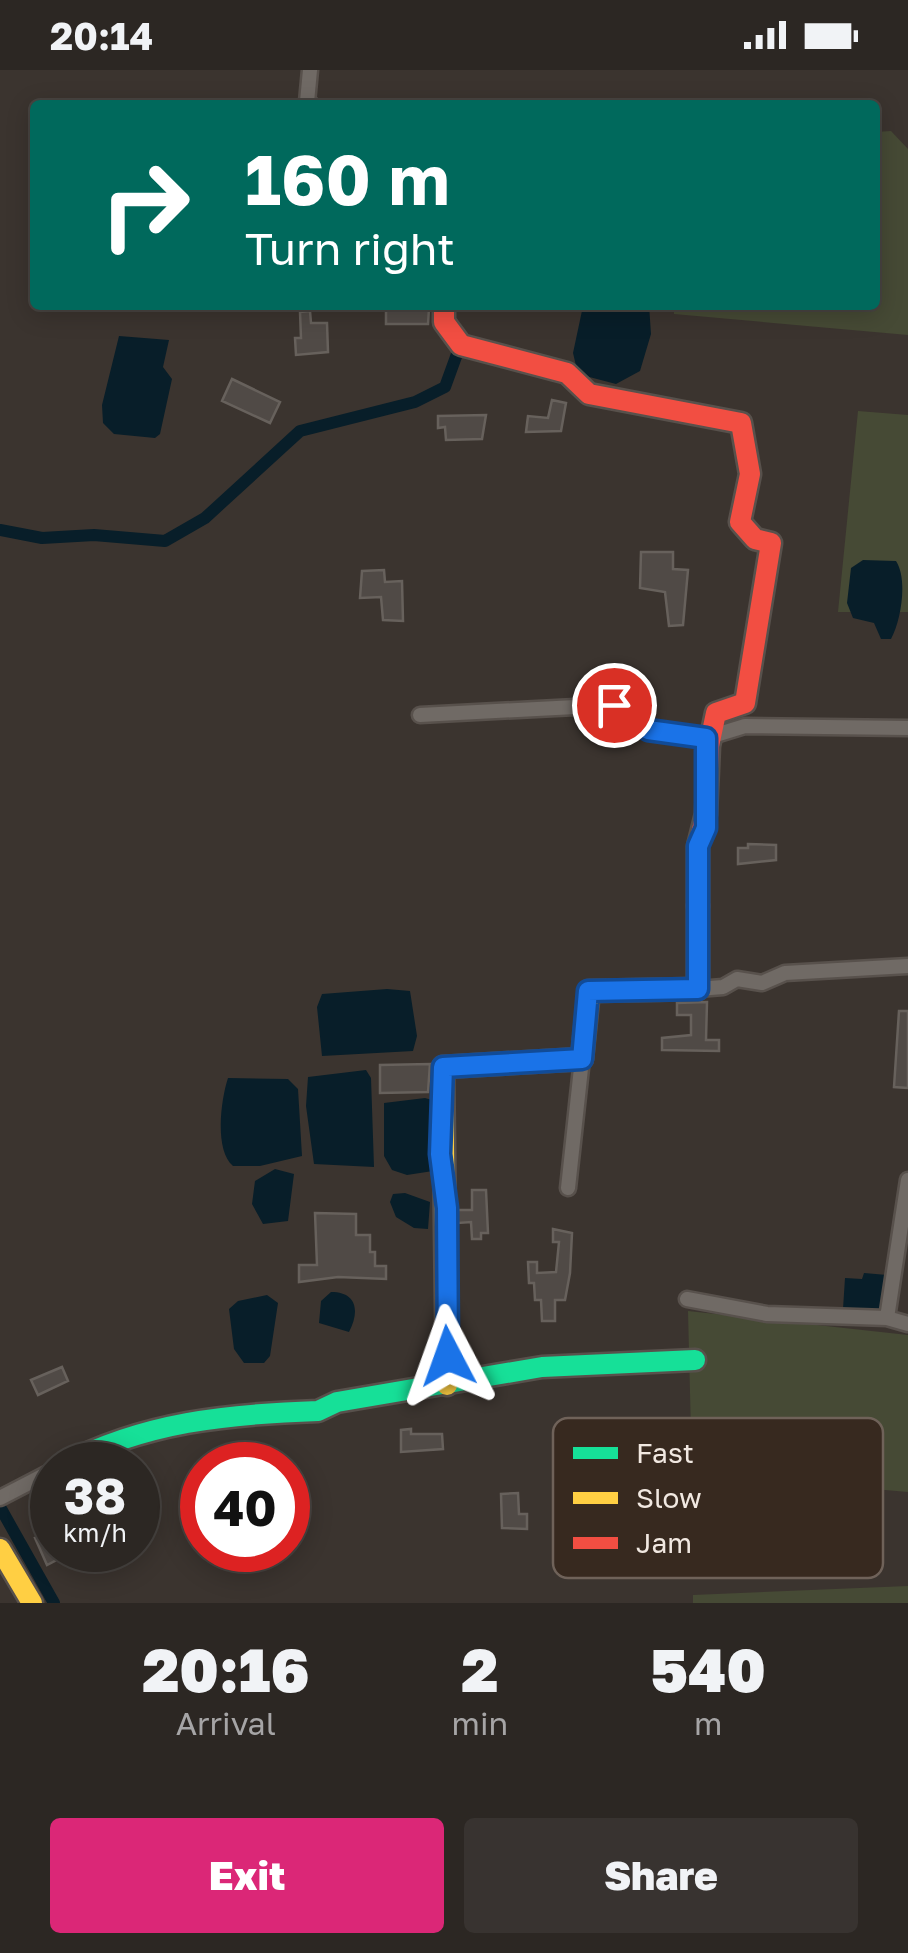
<!DOCTYPE html>
<style>
body{margin:0;font-family:"Golos Text",sans-serif;background:#383330;color:#f1f3f6;height:100vh;display:flex;flex-direction:column;font-size:38px;white-space:nowrap}
*{box-sizing:border-box;margin:0}
p{font-size:32px;color:#a6a5a6}
.icon{flex:none;width:55px;height:55px;fill:none;stroke:currentColor;stroke-width:2;stroke-linecap:round;stroke-linejoin:round}
.map{position:relative;height:1533px;overflow:hidden}
.sheet{display:flex;flex-direction:column;background:#2c2723;flex:1}
.sheet>*{flex:none}
.top-card{position:absolute;left:30px;top:30px;width:850px;height:210px;border-radius:10px;box-shadow:0 5px 25px #0003,0 0 0 2px #484441;background:#00695c;color:#fff;overflow:hidden}
.speed{position:absolute;left:30px;top:1372px;display:flex;gap:20px;font-size:50px;font-weight:700;text-align:center}
.speed>*{display:grid;place-content:center;width:130px;height:130px;border-radius:50%;background:#2c2723;box-shadow:0 5px 25px #0003,0 0 0 2px #484441;line-height:1}
.speed small{font-size:25px;font-weight:400}
.speed .limit{border:15px solid #d22;background:#fff;color:#111}
.pin{position:absolute;display:grid;place-items:center;width:85px;height:85px;color:#fff;margin:-42px;border:5px solid #fff;border-radius:50%;box-shadow:0 2px 10px #0007}
.me{position:absolute;width:110px;margin:-55px;rotate:356deg;stroke-linejoin:round;filter:drop-shadow(0 0 8px #0008)}
.turn{display:flex;align-items:center;gap:35px;height:210px;padding:0 50px;font-size:45px}
.turn .icon{width:130px;height:130px;stroke-width:2.5}
.turn b{display:block;font-size:70px;line-height:85px}
.eta{display:flex;justify-content:space-evenly;align-items:center;height:170px;text-align:center}
.eta b{font-size:60px;font-weight:800;line-height:70px}
.primary-button{display:flex;gap:20px;margin-top:auto;padding:20px 50px}
.primary-button a{flex:1;height:115px;border-radius:10px;background:#db2777;color:#fff;font-size:40px;font-weight:800;line-height:115px;text-align:center}
.primary-button a+a{background:#383330;color:#f1f3f6}
.status{display:flex;justify-content:space-between;align-items:center;height:70px;padding:0 50px;background:#2c2723;direction:ltr}
.status svg{height:28px;fill:currentColor}
.map>svg:first-child{display:block}
.green{fill:#464a35}
.water{fill:#081e29}
.lines{fill:none;stroke-linecap:round;stroke-linejoin:round}
.canal{stroke:#081e29;stroke-width:12}
.building{fill:#504a46;stroke:#67615c;stroke-width:2.5}
.street-casing{stroke:#58514c;stroke-width:19}
.fast-casing{stroke:#58514c;stroke-width:25}
.slow-casing{stroke:#58514c;stroke-width:25}
.jam-casing{stroke:#58514c;stroke-width:25}
.street{stroke:#706a65;stroke-width:14}
.fast{stroke:#16e098;stroke-width:20}
.slow{stroke:#ffcf43;stroke-width:20}
.jam{stroke:#f24e42;stroke-width:20}
.route-casing{stroke:#114b97;stroke-width:25}
.route{stroke:#1a73e8;stroke-width:18}
.key{fill:#37291f;stroke:#6f6259;stroke-width:2.5}
.key-label{font-size:28px;fill:#f1e8e1}
</style>
<div class="status"><b>20:14</b><svg viewBox="0 0 49 12"><path d="M0 12V9h3v3zM5 12V6h3v6zM10 12V3h3v9zM15 12V0h3v12zM26 1h20v11H26zM47 4h2v5h-2z"/></svg></div>
<div class="map">
<svg width="908" height="1533" viewBox="0 0 908 1533">
<rect width="100%" height="100%" fill="#3b342f"/>
<!-- green -->
<path class="green" d="M891 61 908 79V265L674 244V235H875V62Z
M858 341 908 345V542H838Z
M688 1241 908 1265V1422L692 1403Z
M908 1516V1533H693V1525Z"/>
<!-- water -->
<path class="water" d="M649 235 651 264 640 301 616 314 578 304 573 283 583 236Z
M119 266 169 270 163 297 172 309 160 364 155 368 114 364 103 353 102 335Z
M863 490 896 491C908 509 901 551 891 569H881L874 553 853 548 847 533 851 498Z
M387 919 410 921 417 966 413 981 322 986 317 937 322 924Z
M366 1000 371 1008 374 1097 314 1094 306 1036 308 1007Z
M228 1008 288 1009 298 1019 302 1086 260 1096H233C214 1080 221 1029 228 1008Z
M425 1028 432 1030 433 1101 407 1105 392 1100 384 1086V1033Z
M275 1099 294 1104 288 1151 263 1154 252 1134 255 1111Z
M405 1123 430 1132 428 1159 414 1158 396 1147 390 1132 393 1124Z
M864 1203 887 1205 881 1240 843 1239 845 1208 862 1209Z
M331 1222C357 1222 360 1241 349 1262L319 1253 321 1231Z
M267 1225 278 1233 270 1286 264 1293H244L234 1279 229 1239 238 1231Z"/>
<g class="lines">
<!-- canal -->
<path class="canal" d="M0 460 42 468 94 465 165 471 205 448 300 361 415 332 445 317 457 284
M0 1437 54 1533"/>
</g>
<!-- building -->
<path class="building" d="M386 238H429L428 254H386Z
M310 241 311 253H327L328 282 296 285 295 268H301L300 242Z
M232 309 280 332 270 353 222 331Z
M552 330 566 333 561 361 526 362 528 346 548 348Z
M486 345 482 369 446 370 445 357 438 358V346Z
M641 482H673V499L688 500 683 555 669 556 665 522 640 518Z
M384 500 385 512 402 511 403 551 383 550 381 527 360 528 362 501Z
M748 774 776 775V790L738 794V778H748Z
M707 932 706 970H719V981L662 980V968L691 965V945H677V933Z
M899 941H908V1018L894 1017Z
M430 994 428 1022 380 1023V995Z
M472 1120H486L488 1163H481V1169H472L471 1152 458 1153 457 1140H472Z
M315 1143 356 1144V1165H370V1182H375V1196H386V1209L338 1207 299 1212V1195H317Z
M553 1159 572 1163 570 1203 565 1230H555V1251H542L541 1230H535L534 1213H529L528 1192H537V1203L556 1202 559 1172H553Z
M62 1297 68 1311 38 1325 31 1310Z
M411 1359V1364H442L443 1379 401 1382V1360Z
M518 1423 519 1444H527V1459L502 1458 501 1424Z
M49 1462 52 1480H76L47 1495 35 1468Z"/>
<g class="lines">
<defs>
<path id="street" d="M310 0 307 32 312 35
M420 645 614 635 648 659 706 668 745 656 908 658
M698 919 723 917 737 909 762 913 785 903 908 896
M568 1118 582 989
M687 1229 767 1244 887 1248 908 1254
M887 1248 908 1110
M0 1428 52 1401"/>
<path id="fast" d="M63 1395C144 1352 228 1344 318 1341L337 1332 542 1297 695 1290"/>
<path id="slow" d="M447 1315 443 997 582 989 589 921 698 919V836
M0 1479 32 1533"/>
<path id="jam" d="M444 235V252L461 275 567 303 589 324 741 353 750 404 740 452 755 469 771 473 745 633 716 643 709 676 706 744 698 776V836"/>
</defs>
<!-- street casing -->
<use href="#street" class="street-casing"/>
<!-- fast casing -->
<use href="#fast" class="fast-casing"/>
<!-- slow casing -->
<use href="#slow" class="slow-casing"/>
<!-- jam casing -->
<use href="#jam" class="jam-casing"/>
<!-- street -->
<use href="#street" class="street"/>
<!-- fast -->
<use href="#fast" class="fast"/>
<!-- slow -->
<use href="#slow" class="slow"/>
<!-- jam -->
<use href="#jam" class="jam"/>
</g>
<g class="lines">
<defs>
<path id="route" d="M448 1286 447 1138 440 1084 443 997 582 989 588 921 698 919V776L706 758V668L648 660 614 635"/>
</defs>
<!-- route casing -->
<use href="#route" class="route-casing"/>
<!-- route -->
<use href="#route" class="route"/>
</g>
<!-- legend -->
<rect x="553" y="1348" width="330" height="160" rx="15" class="key"/>
<rect x="573" y="1377" width="45" height="12" fill="#16e098"/>
<rect x="573" y="1422" width="45" height="12" fill="#ffcf43"/>
<rect x="573" y="1467" width="45" height="12" fill="#f24e42"/>
<g class="key-label">
<text x="636" y="1393">Fast</text>
<text x="636" y="1438">Slow</text>
<text x="636" y="1483">Jam</text>
</g>
</svg>
<div class="speed"><div>38<small>km/h</small></div><div class="limit">40</div></div>
<div class="pin" style="left:614px;top:635px;background:#d93025"><svg class="icon" aria-label="arrive" viewBox="0 0 24 24"><path d="M6 21V4h12l-3 4 3 4H6"/></svg></div>
<svg class="me" style="left:448px;top:1286px" viewBox="-20 -20 40 40"><path d="M0-17L14 15 0 8-14 15z" fill="#1a73e8" stroke="#fff" stroke-width="4"/></svg>
<div class="top-card">
<div class="turn"><svg class="icon" aria-label="right" viewBox="0 0 24 24"><path d="M7 20v-9h11M14 6l5 5-5 5"/></svg><div><b>160 m</b>Turn right</div></div>
</div>
</div>
<section class="sheet">
<div class="eta">
<div><b>20:16</b><p>Arrival</p></div>
<div><b>2</b><p>min</p></div>
<div><b>540</b><p>m</p></div>
</div>
<div class="primary-button"><a>Exit</a><a>Share</a></div>
</section>
